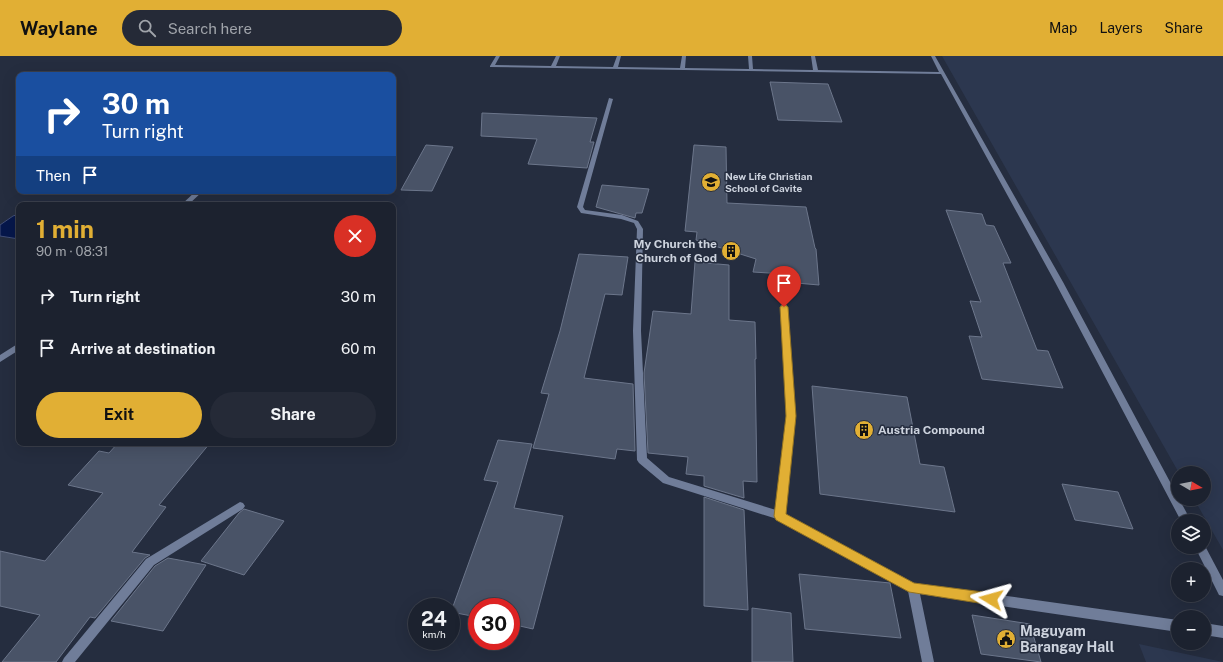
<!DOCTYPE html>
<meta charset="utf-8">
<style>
body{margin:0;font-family:"Public Sans",sans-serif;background:#252a37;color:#f1f3f6;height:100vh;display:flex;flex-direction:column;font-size:15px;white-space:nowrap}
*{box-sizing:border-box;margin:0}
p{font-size:13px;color:#a0a4aa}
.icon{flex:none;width:22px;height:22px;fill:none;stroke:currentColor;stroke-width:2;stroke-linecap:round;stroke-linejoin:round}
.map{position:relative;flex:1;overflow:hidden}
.sheet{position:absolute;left:16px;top:146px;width:380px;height:244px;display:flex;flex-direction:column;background:#1c222f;border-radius:8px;box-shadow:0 4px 16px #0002,0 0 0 1px #3a3f4b}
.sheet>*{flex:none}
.guide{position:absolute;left:16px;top:16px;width:380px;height:122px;border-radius:8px;box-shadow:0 4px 16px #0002,0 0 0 1px #3a3f4b;background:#1a4fa0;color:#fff;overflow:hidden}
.needle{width:26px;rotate:100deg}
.buttons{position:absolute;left:1171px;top:410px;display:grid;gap:8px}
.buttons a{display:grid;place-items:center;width:40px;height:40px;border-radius:50%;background:#1c222f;box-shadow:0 4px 16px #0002,0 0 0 1px #3a3f4b;font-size:20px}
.speed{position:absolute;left:408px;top:542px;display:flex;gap:8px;font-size:20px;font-weight:700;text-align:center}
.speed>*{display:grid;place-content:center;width:52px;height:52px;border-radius:50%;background:#1c222f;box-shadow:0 4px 16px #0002,0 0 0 1px #3a3f4b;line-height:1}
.speed small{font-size:10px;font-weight:400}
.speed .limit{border:6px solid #d22;background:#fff;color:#111}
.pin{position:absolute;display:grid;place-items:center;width:34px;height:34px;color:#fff;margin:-41px -17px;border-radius:50% 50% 50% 0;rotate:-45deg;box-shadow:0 0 4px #0007}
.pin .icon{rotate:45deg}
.me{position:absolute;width:44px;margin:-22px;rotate:278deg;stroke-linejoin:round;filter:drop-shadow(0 0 3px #0008)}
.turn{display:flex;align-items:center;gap:14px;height:84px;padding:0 20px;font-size:18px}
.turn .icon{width:52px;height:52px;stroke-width:2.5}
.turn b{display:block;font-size:28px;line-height:34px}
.then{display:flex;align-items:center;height:38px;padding:0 20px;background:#0003;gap:8px;font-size:15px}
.round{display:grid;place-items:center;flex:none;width:42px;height:42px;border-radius:21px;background:#252a37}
.summary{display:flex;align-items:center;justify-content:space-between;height:68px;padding:0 20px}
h1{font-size:24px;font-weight:700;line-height:30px;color:#e1af34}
.primary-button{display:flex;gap:8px;margin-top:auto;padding:8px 20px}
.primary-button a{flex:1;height:46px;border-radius:24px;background:#e1af34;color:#111;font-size:16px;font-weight:700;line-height:46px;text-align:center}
.primary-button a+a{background:#252a37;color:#f1f3f6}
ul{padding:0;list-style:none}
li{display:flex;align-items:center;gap:12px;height:52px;padding:0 20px}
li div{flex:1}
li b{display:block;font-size:15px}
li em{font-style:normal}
header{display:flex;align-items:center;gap:24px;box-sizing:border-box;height:56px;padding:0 20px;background:#e1af34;color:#111}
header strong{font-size:19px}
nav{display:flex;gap:22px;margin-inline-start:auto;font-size:14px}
.search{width:280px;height:36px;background:#252a37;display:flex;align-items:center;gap:10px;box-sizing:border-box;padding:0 14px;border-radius:22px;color:#a0a4aa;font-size:15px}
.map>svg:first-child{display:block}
.built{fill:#2c374f}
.water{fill:#06174b;stroke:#424f77}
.building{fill:#495367;stroke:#6c768b}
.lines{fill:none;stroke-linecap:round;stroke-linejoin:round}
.street{fill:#707d99;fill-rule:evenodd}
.route{fill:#e1af34;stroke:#927222}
.labels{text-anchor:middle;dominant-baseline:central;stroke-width:3;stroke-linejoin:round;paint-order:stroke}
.far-poi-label{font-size:10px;font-weight:bold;fill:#cdd3de;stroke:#252d3f;text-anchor:start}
.poi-label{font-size:12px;font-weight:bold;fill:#cdd3de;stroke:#252d3f;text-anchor:end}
.near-poi-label{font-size:14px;font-weight:bold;fill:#cdd3de;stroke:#252d3f;text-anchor:start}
</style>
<header>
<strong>Waylane</strong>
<div class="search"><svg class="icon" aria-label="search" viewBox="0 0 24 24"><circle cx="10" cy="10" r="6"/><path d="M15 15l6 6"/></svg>Search here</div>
<nav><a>Map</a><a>Layers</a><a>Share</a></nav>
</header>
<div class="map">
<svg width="1223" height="606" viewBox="0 0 1223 606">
<rect width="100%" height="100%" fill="#252d3f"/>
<!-- built -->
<path class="built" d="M942 0H1223V494L1194 443H1204V417H1179Z
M1139 588 1223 606H1146Z"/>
<!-- water -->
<path class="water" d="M19 158V183L0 180V169L13 160Z"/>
<!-- building -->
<path class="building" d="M770 26 828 28 842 66 778 64Z
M482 57 597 62 590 86H594L587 112 528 108 537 83 481 80Z
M426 89 453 91 432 135 401 134Z
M694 89 726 91 727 147 806 151 815 192 816 193 819 229 785 226V218L753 216 756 203 696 184 697 176 685 175Z
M602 129 649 133 642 157H636L635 162 596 151Z
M946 154 982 158 986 169 994 170 1011 207H1003L1037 294 1048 295 1063 332 982 323 969 280 982 281 970 245 981 246Z
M579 198 628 201 622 239 605 238 584 322 633 328 635 395 617 393 615 403 533 392 549 338 541 337 560 275Z
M695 206 729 209V264L755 266 756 303H755L757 426 743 425 744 442 704 430V420L686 418 688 401 648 397 644 317 653 255 691 258Z
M812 330 907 341 920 408 944 411 955 456 820 438Z
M498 384 532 388 514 452 563 460 533 573 511 568V551H477V561L451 556 498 426 484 424Z
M118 387H210L159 449 166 451 132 496 150 499 145 502 95 562 90 561 56 606H2L40 559 0 550V495L45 505 103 437 68 429 99 395 109 397Z
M1062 428 1118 436 1133 473 1075 464Z
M704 441 744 454 748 554 704 550Z
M244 453 284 465 244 519 201 505 239 457Z
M168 502 206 509 163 575 111 565 155 510Z
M799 518 890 527 901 582 805 573Z
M752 552 791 557 793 606H752Z
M972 559 1030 568 1041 606 981 598Z"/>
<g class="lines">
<!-- street -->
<path class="street" d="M496 0H500L495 9 551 10 556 0H560L556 10 613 11 617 0H621L618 11 680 12 682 0H686L685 12 749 13 748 0H752L753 13 813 14 811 0H815L818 14 939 16 931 0H935L1063 226 1191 465H1181L1055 226 941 18 490 11V10Z
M327 16H329L331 17 330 19H325Z
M609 42 613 43 583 151 585 154 622 159 638 165 643 173 641 275 647 402 669 421 776 454 787 360 780 251 781 249H787L795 360 785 458 914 527 1178 564V576L920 538 934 606H922L908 535 777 463 663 427 639 407 637 404 633 275 637 173 634 167 621 163 581 157 577 151Z
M196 135H203L188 149H181Z
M19 287V294L0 306V299Z
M240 446 243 447 245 450 243 453 154 509 75 606H62L64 602 146 503Z
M1204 488 1223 524V540L1219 539 1195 491H1204Z
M1204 567 1223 570V582L1204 579Z"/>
</g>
<!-- route -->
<path class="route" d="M784 248 788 251 796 360 786 458 914 527 991 537 995 539 997 543 995 548 991 549 909 536 776 464 774 460 786 360 780 251Z"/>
<!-- icons -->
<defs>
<symbol id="school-disc" viewBox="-11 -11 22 22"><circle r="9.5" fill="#e1af34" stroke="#252d3f"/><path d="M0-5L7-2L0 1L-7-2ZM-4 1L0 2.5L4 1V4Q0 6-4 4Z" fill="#111"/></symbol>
<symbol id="building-disc" viewBox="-11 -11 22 22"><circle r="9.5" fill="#e1af34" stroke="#252d3f"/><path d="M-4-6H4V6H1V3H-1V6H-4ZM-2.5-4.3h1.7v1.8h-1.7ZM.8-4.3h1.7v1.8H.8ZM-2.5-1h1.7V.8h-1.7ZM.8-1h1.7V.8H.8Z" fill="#111"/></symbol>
<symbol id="civic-disc" viewBox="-11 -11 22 22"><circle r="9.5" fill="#e1af34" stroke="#252d3f"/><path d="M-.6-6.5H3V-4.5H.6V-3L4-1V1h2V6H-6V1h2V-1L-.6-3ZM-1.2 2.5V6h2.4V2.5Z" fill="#111"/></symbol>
</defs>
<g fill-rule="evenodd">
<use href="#school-disc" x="700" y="115" width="22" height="22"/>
<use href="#building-disc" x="720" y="184" width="22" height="22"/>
<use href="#building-disc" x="853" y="363" width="22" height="22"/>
<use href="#civic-disc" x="995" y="572" width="22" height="22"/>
</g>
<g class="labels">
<!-- far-poi labels -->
<g class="far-poi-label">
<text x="725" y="120">New Life Christian<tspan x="725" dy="12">School of Cavite</tspan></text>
</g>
<!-- poi labels -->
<g class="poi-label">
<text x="717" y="188">My Church the<tspan x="717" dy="14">Church of God</tspan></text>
<text x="878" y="374" text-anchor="start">Austria Compound</text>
</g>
<!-- near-poi labels -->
<g class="near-poi-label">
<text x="1020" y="575">Maguyam<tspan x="1020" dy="16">Barangay Hall</tspan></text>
</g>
</g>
</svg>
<div class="buttons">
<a><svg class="needle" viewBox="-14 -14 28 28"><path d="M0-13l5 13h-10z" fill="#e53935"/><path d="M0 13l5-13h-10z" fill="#a0a4aa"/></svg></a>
<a><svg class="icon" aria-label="layers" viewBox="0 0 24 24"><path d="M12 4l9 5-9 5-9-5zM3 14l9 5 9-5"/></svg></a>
<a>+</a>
<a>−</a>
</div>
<div class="speed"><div>24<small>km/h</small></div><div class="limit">30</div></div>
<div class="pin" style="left:784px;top:251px;background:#d93025"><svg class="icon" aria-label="arrive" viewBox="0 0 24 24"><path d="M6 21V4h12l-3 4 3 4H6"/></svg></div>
<svg class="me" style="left:991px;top:543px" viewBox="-20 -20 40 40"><path d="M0-17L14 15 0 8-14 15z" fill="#e1af34" stroke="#fff" stroke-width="4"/></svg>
<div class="guide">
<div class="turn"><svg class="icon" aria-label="right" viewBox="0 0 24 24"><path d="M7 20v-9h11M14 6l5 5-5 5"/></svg><div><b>30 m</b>Turn right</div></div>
<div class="then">Then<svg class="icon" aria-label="arrive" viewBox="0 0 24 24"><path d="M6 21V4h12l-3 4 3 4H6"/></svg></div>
</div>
<section class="sheet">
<div class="summary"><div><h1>1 min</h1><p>90 m · 08:31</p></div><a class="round" style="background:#d93025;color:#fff"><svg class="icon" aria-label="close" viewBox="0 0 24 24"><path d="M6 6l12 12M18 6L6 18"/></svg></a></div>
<ul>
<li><svg class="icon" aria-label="right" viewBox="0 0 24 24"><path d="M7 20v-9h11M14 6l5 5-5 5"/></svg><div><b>Turn right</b></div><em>30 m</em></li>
<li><svg class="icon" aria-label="arrive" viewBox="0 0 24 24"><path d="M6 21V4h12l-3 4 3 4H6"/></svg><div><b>Arrive at destination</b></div><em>60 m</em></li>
</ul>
<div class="primary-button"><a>Exit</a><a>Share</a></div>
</section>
</div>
